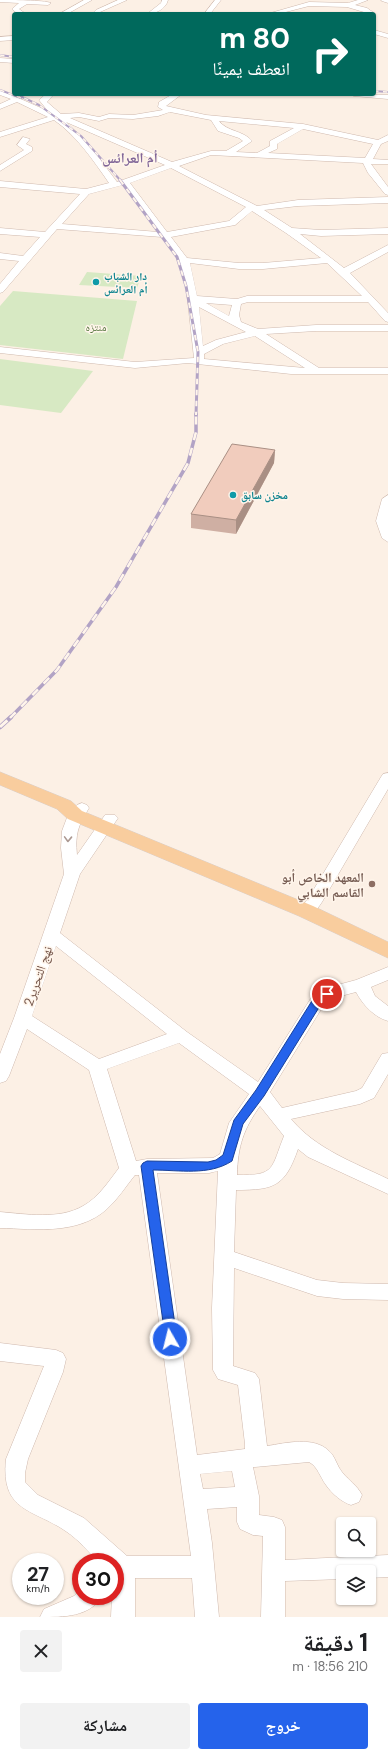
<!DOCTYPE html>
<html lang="ar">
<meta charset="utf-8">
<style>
body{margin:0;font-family:"DM Sans","Noto Naskh Arabic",sans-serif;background:#f2f2f2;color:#202124;direction:rtl;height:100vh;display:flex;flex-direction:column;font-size:15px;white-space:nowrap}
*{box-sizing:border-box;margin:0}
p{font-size:13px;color:#757577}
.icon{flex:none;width:22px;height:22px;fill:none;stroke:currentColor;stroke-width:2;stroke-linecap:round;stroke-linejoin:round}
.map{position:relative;height:1617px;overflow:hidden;direction:ltr}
.details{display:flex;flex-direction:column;background:#fff;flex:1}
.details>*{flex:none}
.banner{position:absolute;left:12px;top:12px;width:364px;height:84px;border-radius:4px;box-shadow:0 1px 3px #0004;direction:rtl;background:#00695c;color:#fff;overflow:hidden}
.tools{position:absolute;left:336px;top:1517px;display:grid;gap:8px}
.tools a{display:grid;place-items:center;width:40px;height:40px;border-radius:4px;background:#fff;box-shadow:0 1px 3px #0004;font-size:20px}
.speed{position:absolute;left:12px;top:1553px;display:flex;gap:8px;font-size:20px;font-weight:700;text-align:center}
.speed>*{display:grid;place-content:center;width:52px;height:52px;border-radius:50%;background:#fff;box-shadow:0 1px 3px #0004;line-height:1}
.speed small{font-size:10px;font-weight:400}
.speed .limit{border:6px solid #d22;background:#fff;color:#111}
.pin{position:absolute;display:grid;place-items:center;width:34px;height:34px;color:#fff;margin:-17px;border:2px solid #fff;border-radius:50%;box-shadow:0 1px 4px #0007}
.me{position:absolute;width:44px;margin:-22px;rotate:352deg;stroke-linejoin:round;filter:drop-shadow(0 0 3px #0008)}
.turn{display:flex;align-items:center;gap:14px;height:84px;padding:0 20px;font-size:18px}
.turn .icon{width:52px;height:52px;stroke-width:2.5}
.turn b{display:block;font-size:28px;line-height:34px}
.round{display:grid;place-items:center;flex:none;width:42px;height:42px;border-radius:4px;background:#f2f2f2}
.head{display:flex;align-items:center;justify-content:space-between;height:68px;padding:0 20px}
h1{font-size:24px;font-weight:700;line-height:30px}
.cta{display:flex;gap:8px;margin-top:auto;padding:8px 20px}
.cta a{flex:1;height:46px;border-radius:4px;background:#2563eb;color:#fff;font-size:16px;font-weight:700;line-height:46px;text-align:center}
.cta a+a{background:#f2f2f2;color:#202124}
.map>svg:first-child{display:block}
.green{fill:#d7e9c3}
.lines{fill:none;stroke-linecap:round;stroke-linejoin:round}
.minor-casing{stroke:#cfb9ae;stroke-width:1}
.major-casing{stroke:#d8cfcc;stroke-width:1}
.minor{fill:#fff;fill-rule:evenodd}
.major{fill:#f9cd9e;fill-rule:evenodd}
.rail-far3-casing{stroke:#b2a3c5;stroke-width:2}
.rail-far2-casing{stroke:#b2a3c5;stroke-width:3}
.rail-far1-casing{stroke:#b2a3c5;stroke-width:3.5}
.rail-casing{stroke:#b2a3c5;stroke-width:4.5}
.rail-far3{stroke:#fff5eb;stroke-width:1.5;stroke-dasharray:4.5;stroke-linecap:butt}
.rail-far2{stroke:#fff5eb;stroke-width:2;stroke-dasharray:5.5;stroke-linecap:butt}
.rail-far1{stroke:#fff5eb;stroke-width:2.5;stroke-dasharray:8;stroke-linecap:butt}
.rail{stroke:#fff5eb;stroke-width:3;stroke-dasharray:10;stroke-linecap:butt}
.wall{fill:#cfafa3}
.shaded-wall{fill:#a98f84}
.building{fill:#f1ccbd;stroke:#a98f84}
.oneway{stroke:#ac9992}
.route{fill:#2563eb;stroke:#184099}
.culture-dot{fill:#0f9aa8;stroke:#fff5eb;stroke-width:1.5}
.education-dot{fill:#8d6e63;stroke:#fff5eb;stroke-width:1.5}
.labels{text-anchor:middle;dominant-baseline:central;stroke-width:3;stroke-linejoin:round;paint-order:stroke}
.far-culture-label{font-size:11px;font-weight:bold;fill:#0d838f;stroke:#fff5eb;text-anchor:start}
.far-park-label{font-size:11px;fill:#597942;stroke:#fff5eb}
.education-label{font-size:13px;font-weight:bold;fill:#785e54;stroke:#fff5eb;text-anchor:end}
.street-label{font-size:13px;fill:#74554a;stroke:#fff5eb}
.far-district-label{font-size:14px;font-weight:bold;fill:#816698;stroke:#fff5eb}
</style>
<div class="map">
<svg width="388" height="1617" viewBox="0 0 388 1617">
<rect width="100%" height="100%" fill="#fcf0e5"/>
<!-- green -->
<path class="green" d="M87 272 141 276 137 288 79 285Z
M13 291 137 301 123 359 0 345V306Z
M0 359 93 371 61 413 0 405Z"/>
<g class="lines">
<defs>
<path id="minor" d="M0 0C12 0 43 0 51 3L48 5 27 4 19 9 26 14H18L12 9 19 3 0 2Z
M84 0H92L67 14 61 13Z
M118 0H127L100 12 101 14 93 13 96 10Z
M162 0H168C166 9 155 14 147 14L161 3Z
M215 0H221L210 14H204Z
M358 0H368L355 5 367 8 374 13V15L347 7 309 6 278 14H267L309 2 348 3Z
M381 0H388V3L382 1Z
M374 30 388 34V38L374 34Z
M14 36V40L0 41V37Z
M0 58 14 59V63L0 62Z
M0 90 48 111 39 100 46 94H54L47 102 61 114 79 113 99 117 109 114 133 115 163 110 158 107 159 102 173 94H182L166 106 206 115 303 124 378 140 388 135V141L381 144 373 159 388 160V164H371L388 187V195L385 194 368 173 363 163 211 155 179 166 257 206 298 200 388 197V203L298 206 264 210 292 228 321 230 388 228V234L321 236 300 234 344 268 388 245V252L350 273 388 313V322L385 321 368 302H248L241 304 239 315 241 322 258 329 316 325H388V331H316L266 334 319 368H388V374H291L188 363 135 368 0 353V347L135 362 194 358 186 284 179 260 162 237 57 229 3 292 0 293V284L19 261 0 259V253L23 256 40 237 0 234V228L45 232 80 194 0 187V181L86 189 109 183C93 160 77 136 54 120L0 137V132L48 117 17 102 0 109V104L11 99 0 95ZM170 112 211 120 218 131 239 138 243 141 226 151H211L172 162 70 118 79 117 99 121 109 118 133 119 158 116ZM219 121 294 128 270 141V146L257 153 236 152 252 141C243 130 227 132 219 121ZM66 122 165 165 117 182 87 142ZM303 129 373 144 365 158 268 153 277 149V144ZM171 168 246 207 229 221 167 232 130 183ZM123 185 158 232 62 224 89 194ZM252 211 286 233 321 258 263 263H239L187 258 171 237 235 225ZM190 263 239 269H263L327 263 362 296H247L237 299 197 296ZM206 303 232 305 229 316ZM199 307 246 332 216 340 203 346ZM255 336 305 368 204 359V354L223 344Z
M350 94 388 95V99L354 96Z
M23 137 30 139 26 144 32 147V151L0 171V165L24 150 17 145Z
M388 495V542L382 538 376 521 382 499Z
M388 773V789L322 902C316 911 311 918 300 915L298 911 308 899 381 777 383 774Z
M82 803 87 805 89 808C78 826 75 833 77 855L105 815H115L118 818 80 874 60 933 187 1032 258 1082 313 995 330 987 356 980 388 967V980L371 987 375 996 388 1006V1021C374 1017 363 1005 356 992L341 996 325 1003 270 1092 282 1108 356 1091 362 1088 382 1054 388 1053V1074L374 1098 360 1104 291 1119C316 1149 353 1162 388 1179V1194L308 1157 298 1149C285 1186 275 1190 236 1190L234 1252 317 1280 343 1283 388 1284V1300L343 1299 317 1296 234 1268 233 1366 255 1373 259 1379 267 1446C286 1443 314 1436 329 1451 335 1456 337 1466 342 1472 349 1481 357 1485 362 1495L359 1502 351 1505C342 1502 332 1494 326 1485 320 1477 318 1467 309 1462L255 1467H253L259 1496V1515L274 1517 282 1520 285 1527V1560L388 1555V1577L369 1578V1572H343V1579L285 1581V1617H261L263 1536 253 1535 240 1529 237 1522V1507L207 1509 212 1543 219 1617H195L192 1578H135V1617H111L112 1596H115V1562H99C88 1552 79 1540 67 1532 35 1509 0 1513 6 1459L44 1366 0 1361V1343L56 1350 63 1353 66 1359 63 1372 28 1459 25 1473V1482L38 1495 84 1518 127 1556H191L139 1175H135C126 1186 118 1199 107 1209 78 1235 36 1229 0 1228V1212C26 1214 59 1220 83 1206 98 1198 109 1181 119 1168L89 1070 27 1029 9 1076 6 1081 0 1083V1054L14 1018 64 874 61 848 62 831 68 815 77 805ZM56 946 167 1034 99 1059 32 1016ZM179 1043 249 1094 229 1123 220 1154 213 1158 147 1159 136 1161 107 1069ZM260 1106 284 1136C271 1168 276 1176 237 1175 238 1146 243 1130 260 1106ZM218 1171 212 1308 213 1370 218 1379 238 1385 245 1444V1449L197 1455 157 1173H209ZM232 1471 235 1487 203 1489 200 1474Z
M81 1589V1596H102C90 1617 64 1617 40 1617L44 1609 74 1596Z"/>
<path id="major" d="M0 772 71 801 82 811 313 906 388 942V958L299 916 68 819 57 809 0 785Z"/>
</defs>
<!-- minor casing -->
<use href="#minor" class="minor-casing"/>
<!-- major casing -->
<use href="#major" class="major-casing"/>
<!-- minor -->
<use href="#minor" class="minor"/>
<!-- major -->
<use href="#major" class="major"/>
<defs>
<path id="rail-far3" d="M0 55 14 57
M0 90 21 98
M374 91 388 92
M16 94 39 105 81 136 121 181"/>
<path id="rail-far2" d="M120 180 177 257 186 286 198 352 196 415"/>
<path id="rail-far1" d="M10 718 57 670 116 587 188 463 196 432V414"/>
<path id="rail" d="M0 727 11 717"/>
</defs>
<!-- rail-far3 casing -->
<use href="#rail-far3" class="rail-far3-casing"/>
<!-- rail-far2 casing -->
<use href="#rail-far2" class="rail-far2-casing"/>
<!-- rail-far1 casing -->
<use href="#rail-far1" class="rail-far1-casing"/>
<!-- rail casing -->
<use href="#rail" class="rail-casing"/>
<!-- rail-far3 -->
<use href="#rail-far3" class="rail-far3"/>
<!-- rail-far2 -->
<use href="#rail-far2" class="rail-far2"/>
<!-- rail-far1 -->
<use href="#rail-far1" class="rail-far1"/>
<!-- rail -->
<use href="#rail" class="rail"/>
</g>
<!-- wall -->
<path class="wall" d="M275 450 274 463 236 534 191 528V514Z"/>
<!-- shaded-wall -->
<path class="shaded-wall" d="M275 450 274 463 236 534V520Z"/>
<!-- building -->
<path class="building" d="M232 444 275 450 236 520 191 514Z"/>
<!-- one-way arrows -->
<defs><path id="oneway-chevron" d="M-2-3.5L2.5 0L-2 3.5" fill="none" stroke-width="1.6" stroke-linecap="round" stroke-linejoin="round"/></defs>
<use class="oneway" href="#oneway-chevron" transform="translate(68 839) rotate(92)"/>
<!-- route -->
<path class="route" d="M327 990 331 991 332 994 323 1001 264 1096 243 1124 232 1161C209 1176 179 1170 153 1170L177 1339 175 1343 170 1345 166 1343 141 1166 143 1163 147 1161 208 1162 216 1160 223 1155 234 1120 256 1090 315 996Z"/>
<!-- markers -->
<g class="culture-dot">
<circle cx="96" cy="282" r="4"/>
<circle cx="233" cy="495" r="4"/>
</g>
<circle class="education-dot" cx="372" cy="884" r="4"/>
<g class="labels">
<!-- far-culture labels -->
<g class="far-culture-label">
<text x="104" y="276">دار الشباب<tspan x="104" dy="13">أم العرائس</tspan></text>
<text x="241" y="495">مخزن سابق</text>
</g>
<!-- far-park labels -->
<g class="far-park-label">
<text x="96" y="327">منتزه</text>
</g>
<!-- education labels -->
<g class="education-label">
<text x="364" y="877">المعهد الخاص أبو<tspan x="364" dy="15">القاسم الشابي</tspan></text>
</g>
<!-- street labels -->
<g class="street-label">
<text transform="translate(38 976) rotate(-71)">نهج التحرير2</text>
</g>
<!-- far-district labels -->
<g class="far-district-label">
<text x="130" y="158">أم العرائس</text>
</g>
</g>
</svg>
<div class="tools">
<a><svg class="icon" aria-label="search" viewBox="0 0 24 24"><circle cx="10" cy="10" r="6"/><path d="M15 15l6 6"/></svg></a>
<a><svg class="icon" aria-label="layers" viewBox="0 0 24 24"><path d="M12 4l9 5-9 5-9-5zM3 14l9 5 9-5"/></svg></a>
</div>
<div class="speed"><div>27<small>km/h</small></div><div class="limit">30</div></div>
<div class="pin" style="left:327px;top:994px;background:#d93025"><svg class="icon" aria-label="arrive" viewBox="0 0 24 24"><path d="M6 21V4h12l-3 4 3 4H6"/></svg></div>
<svg class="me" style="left:170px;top:1339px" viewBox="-20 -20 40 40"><circle r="17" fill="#2563eb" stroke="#fff" stroke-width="3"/><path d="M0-11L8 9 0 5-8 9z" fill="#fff"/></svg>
<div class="banner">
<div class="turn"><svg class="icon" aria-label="right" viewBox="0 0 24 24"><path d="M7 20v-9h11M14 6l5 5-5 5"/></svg><div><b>80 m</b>انعطف يمينًا</div></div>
</div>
</div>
<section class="details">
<div class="head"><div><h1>1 دقيقة</h1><p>210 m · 18:56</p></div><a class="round"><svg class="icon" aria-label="close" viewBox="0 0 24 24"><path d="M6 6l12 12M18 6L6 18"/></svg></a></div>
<div class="cta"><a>خروج</a><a>مشاركة</a></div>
</section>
